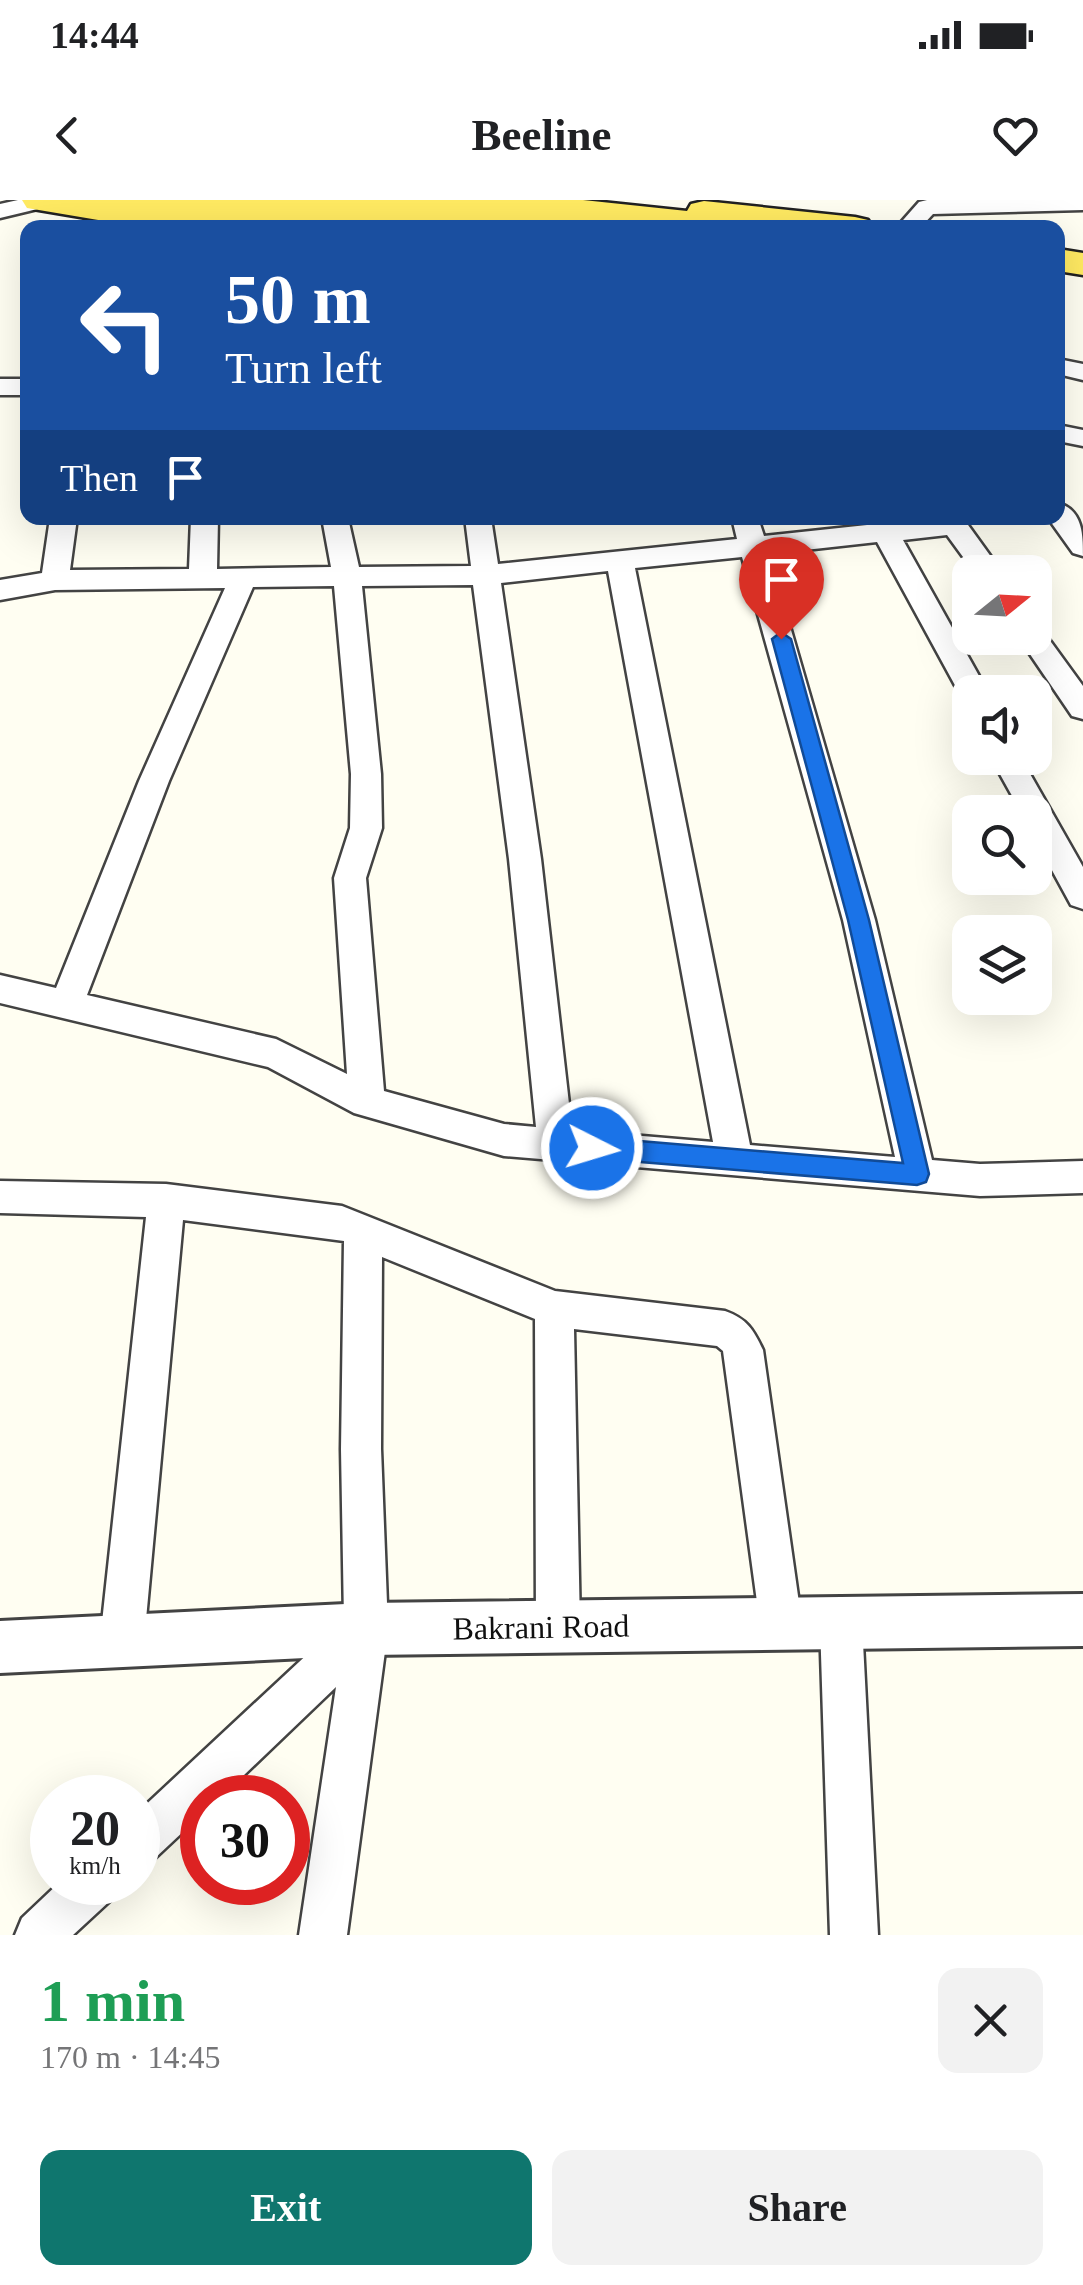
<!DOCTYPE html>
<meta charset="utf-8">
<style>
body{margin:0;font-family:Georgia,serif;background:#f2f2f2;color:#202124;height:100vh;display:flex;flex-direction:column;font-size:38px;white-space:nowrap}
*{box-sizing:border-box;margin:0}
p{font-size:32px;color:#757577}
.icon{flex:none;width:55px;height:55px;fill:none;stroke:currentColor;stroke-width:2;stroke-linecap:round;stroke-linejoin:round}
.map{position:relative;height:1735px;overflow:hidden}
.panel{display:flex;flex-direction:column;background:#fff;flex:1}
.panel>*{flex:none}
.guide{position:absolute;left:20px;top:20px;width:1045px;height:305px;border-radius:20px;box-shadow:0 10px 40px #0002;background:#1a4fa0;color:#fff;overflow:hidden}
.needle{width:65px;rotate:72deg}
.controls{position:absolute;left:952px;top:355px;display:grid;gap:20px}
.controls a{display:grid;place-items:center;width:100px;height:100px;border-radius:20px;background:#fff;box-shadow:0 10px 40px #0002;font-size:50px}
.speed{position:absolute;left:30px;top:1575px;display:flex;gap:20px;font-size:50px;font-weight:700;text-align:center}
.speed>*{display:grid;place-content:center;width:130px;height:130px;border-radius:50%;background:#fff;box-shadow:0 10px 40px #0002;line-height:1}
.speed small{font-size:25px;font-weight:400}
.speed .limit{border:15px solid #d22;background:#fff;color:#111}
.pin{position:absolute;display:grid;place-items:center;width:85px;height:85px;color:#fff;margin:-102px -42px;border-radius:50% 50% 50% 0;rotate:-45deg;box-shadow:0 0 10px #0007}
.pin .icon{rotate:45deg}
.me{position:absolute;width:110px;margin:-55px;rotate:95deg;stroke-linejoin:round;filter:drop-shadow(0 0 8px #0008)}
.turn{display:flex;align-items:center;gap:35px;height:210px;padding:0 40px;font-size:45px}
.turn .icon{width:130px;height:130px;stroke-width:2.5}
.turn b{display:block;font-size:70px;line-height:85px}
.then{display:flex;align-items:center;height:95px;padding:0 40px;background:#0003;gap:20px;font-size:38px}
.round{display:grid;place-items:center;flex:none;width:105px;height:105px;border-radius:20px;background:#f2f2f2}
.head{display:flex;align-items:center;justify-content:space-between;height:170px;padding:0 40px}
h1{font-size:60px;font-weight:700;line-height:75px;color:#1e9e55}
.cta{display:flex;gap:20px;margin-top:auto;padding:20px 40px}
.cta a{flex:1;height:115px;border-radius:20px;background:#0f766e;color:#fff;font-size:40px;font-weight:700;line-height:115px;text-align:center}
.cta a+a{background:#f2f2f2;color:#202124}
.status{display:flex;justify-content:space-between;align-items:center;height:70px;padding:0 50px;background:#fff;direction:ltr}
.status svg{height:28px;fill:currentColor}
header{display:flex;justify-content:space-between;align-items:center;height:130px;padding:0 40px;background:#fff;font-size:45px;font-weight:700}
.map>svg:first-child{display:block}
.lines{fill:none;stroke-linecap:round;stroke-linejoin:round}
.minor-casing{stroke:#434343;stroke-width:5}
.tertiary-casing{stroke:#434343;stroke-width:6}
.primary-casing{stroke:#212121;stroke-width:5}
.minor{fill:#fff;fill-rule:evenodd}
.tertiary{fill:#fff;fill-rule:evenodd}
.primary{fill:#ffea62;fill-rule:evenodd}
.route{fill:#1a73e8;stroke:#114b97;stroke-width:2.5}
.labels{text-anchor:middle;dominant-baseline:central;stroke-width:10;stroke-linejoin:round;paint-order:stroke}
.near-street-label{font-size:32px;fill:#101010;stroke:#fff}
</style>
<div class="status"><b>14:44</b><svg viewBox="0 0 49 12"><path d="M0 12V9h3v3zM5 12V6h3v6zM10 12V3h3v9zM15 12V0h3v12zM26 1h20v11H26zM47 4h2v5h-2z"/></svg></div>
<header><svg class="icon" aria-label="back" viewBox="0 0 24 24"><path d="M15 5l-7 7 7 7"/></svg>Beeline<svg class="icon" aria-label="heart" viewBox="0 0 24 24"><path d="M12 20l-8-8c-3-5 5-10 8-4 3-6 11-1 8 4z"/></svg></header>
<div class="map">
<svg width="1083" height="1735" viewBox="0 0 1083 1735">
<rect width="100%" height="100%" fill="#fffef2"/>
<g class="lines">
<defs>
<path id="minor" d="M18 0H53V1L50 6 0 18V4Z
M927 0H1083V10L933 14 920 28H896L919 2Z
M1058 159 1083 164V180L1058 174Z
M0 179H28V195H0Z
M1058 225 1083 230V246L1058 241Z
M1058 303C1083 310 1083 335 1083 356L1073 353 1048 318H1058Z
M50 318H77L70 370 189 369 191 318H218L217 369 331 367 322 318H348L359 367 471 366 465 318H491L498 364 737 339 732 318H758L764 336 867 325 864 318H890L893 322 963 318 1002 372H974L947 335 903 340 988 492H970V502L963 500 877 342 769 354 875 720 932 960 980 964 1083 961V993L980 996 504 956 354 913 268 867 0 803V775L56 788 139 581 225 388 55 390 0 400V380L42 373ZM742 357 843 720 895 957 750 945 635 368ZM608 371 713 942 572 930 541 659 501 383ZM473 385 509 659 536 927 504 924 384 891 366 678 382 628 381 574 362 386ZM334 386 351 574 350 628 334 678 347 874 276 839 87 795 169 581 253 387Z
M1035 428 1043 431 1083 486V519L1072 516 1019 438H1035Z
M991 558H1021L1083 667V709L1071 705 1035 639V612H1021Z
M0 981 166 984 342 1006 555 1091 725 1111C747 1119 753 1129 763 1150L802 1424 796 1439 781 1445 766 1439 760 1424 723 1151 717 1146 574 1129 580 1427 573 1442 558 1449 543 1442 536 1427 535 1119 382 1057 381 1249 388 1429 347 1735H299L336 1487 220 1598H202V1614L154 1659 138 1666V1612L344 1420 341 1249 344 1041 183 1020 144 1441 137 1456 122 1463 107 1456 100 1441 146 1017 0 1013Z
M841 1402 856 1408 862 1423 878 1735H830L820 1423 826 1408Z
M60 1682H118L112 1699 73 1735H15L22 1718Z"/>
<path id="tertiary" d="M1083 1394V1446L366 1455 0 1473V1421L366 1403Z"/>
<path id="primary" d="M22 0H583L687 11 691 4 704 1 855 17 868 20 873 28H637L567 20 116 23 27 8Z
M1058 49 1083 53V75L1058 71Z"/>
</defs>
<!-- minor casing -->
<use href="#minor" class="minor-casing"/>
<!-- tertiary casing -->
<use href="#tertiary" class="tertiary-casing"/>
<!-- primary casing -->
<use href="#primary" class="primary-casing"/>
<!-- minor -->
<use href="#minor" class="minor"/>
<!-- tertiary -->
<use href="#tertiary" class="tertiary"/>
<!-- primary -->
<use href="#primary" class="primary"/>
</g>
<!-- route -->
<path class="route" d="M781 432 791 439 869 720 929 974 926 982 917 985 592 958 583 955 580 948 583 940 592 937 903 963 848 720 772 439Z"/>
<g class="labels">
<!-- near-street labels -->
<g class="near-street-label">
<text transform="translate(541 1427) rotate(-1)">Bakrani Road</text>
</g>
</g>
</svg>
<div class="controls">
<a><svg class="needle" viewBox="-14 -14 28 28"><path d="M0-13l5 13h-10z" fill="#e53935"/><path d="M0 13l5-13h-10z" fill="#757577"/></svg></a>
<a><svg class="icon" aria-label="sound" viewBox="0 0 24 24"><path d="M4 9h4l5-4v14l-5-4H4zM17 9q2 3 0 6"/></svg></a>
<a><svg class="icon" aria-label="search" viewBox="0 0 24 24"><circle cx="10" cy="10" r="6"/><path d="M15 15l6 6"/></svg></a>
<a><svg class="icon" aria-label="layers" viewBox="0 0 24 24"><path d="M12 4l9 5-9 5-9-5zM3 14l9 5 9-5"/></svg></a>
</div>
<div class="speed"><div>20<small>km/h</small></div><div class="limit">30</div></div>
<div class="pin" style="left:781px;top:439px;background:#d93025"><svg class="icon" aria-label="arrive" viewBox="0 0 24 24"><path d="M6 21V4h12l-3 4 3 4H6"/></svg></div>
<svg class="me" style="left:592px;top:948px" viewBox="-20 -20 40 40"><circle r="17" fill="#1a73e8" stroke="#fff" stroke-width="3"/><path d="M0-11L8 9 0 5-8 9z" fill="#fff"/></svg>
<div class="guide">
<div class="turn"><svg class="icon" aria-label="left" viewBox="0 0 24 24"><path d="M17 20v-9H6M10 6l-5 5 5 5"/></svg><div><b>50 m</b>Turn left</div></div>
<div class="then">Then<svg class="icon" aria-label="arrive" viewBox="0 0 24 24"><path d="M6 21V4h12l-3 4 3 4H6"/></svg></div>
</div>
</div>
<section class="panel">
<div class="head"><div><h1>1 min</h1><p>170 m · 14:45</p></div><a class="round"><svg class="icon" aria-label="close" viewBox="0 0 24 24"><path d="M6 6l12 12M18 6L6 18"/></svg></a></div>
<div class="cta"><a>Exit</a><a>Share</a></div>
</section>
